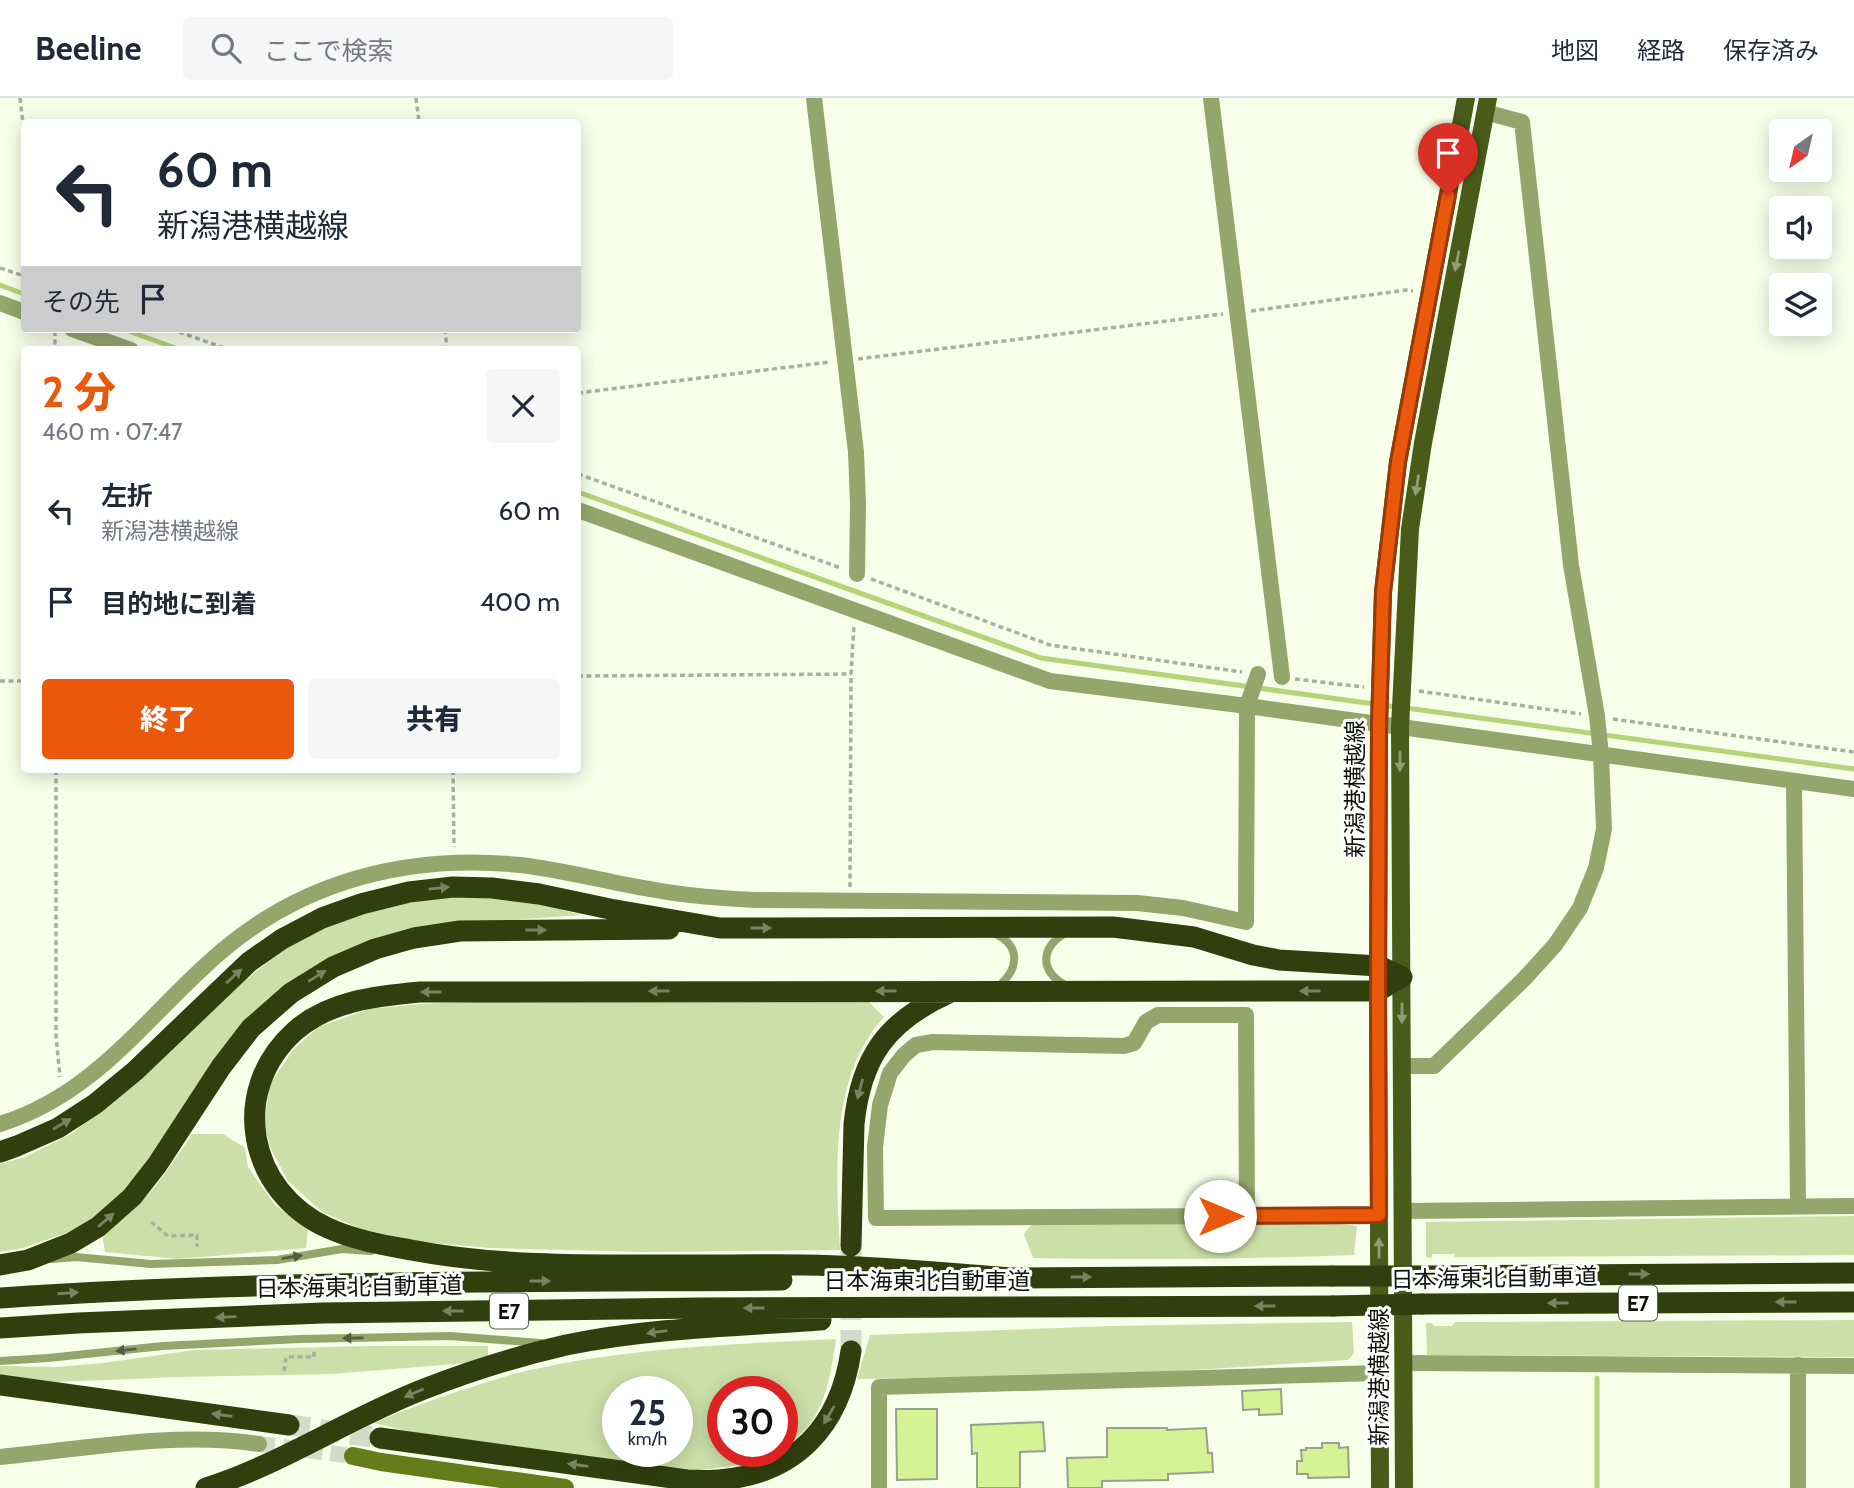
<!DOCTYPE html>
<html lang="ja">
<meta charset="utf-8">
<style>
body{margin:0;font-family:Cabin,"Noto Sans JP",sans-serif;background:#f6f6f7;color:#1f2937;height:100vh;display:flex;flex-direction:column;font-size:26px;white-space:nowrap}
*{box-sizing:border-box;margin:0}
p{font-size:23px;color:#747a83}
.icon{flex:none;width:38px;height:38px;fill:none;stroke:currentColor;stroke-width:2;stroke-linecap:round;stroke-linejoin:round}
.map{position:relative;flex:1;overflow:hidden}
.details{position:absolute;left:21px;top:248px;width:560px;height:427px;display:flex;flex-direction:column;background:#fff;border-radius:7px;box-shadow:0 4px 18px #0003}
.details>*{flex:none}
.guide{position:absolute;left:21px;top:21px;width:560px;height:214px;border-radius:7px;box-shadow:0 4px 18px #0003;background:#fff;color:#1f2937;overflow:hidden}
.needle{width:46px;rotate:214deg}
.tools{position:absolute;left:1769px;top:21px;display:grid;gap:14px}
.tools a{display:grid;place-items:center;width:63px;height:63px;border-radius:7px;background:#fff;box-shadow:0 4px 18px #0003;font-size:35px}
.speed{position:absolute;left:602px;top:1278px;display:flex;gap:14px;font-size:35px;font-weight:700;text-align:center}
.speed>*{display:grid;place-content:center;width:91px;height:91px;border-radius:50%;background:#fff;box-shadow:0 4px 18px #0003;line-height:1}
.speed small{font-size:18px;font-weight:400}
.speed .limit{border:10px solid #d22;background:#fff;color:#111}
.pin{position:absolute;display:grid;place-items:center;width:60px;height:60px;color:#fff;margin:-72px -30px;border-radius:50% 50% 50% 0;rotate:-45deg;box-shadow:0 0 7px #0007}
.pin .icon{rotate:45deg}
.me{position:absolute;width:77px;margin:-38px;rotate:90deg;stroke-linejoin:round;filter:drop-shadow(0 0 5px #0008)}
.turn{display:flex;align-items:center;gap:24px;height:147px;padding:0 21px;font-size:32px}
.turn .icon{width:91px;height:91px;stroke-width:2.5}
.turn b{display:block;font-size:49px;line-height:60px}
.then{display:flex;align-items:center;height:66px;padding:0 21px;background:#0003;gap:14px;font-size:26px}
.round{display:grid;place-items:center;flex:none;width:74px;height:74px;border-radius:7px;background:#f6f6f7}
.head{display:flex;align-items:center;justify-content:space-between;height:119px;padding:0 21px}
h1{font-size:42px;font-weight:800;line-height:52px;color:#ea580c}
.cta{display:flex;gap:14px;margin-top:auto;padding:14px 21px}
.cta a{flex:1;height:80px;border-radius:7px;background:#ea580c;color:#fff;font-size:28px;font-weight:800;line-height:80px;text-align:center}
.cta a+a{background:#f6f6f7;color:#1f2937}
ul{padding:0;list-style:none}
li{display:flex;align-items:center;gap:21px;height:91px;padding:0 21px}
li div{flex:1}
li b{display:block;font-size:26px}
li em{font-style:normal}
header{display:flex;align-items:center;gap:42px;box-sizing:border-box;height:98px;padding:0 35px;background:#fff;border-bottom:2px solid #e0e1e3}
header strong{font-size:33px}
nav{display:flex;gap:38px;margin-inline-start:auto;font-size:24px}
.search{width:490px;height:63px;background:#f6f6f7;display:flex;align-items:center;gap:18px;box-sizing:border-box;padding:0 24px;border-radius:7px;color:#747a83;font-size:26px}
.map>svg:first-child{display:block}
.green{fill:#cbe0a8;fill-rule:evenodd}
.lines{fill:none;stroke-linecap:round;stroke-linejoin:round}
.stream{stroke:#b5d477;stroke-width:5}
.building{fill:#d3f395;stroke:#99a18d;stroke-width:2}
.street-tunnel{stroke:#d4dcc9;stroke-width:16;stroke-dasharray:16 8;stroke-linecap:butt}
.highway-tunnel{stroke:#d4dcc9;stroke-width:21;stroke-dasharray:21 10;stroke-linecap:butt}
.path{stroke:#aab0a0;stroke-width:3.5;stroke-dasharray:5 3.5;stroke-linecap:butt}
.lane{stroke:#93a76d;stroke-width:8}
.street{stroke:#93a76d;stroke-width:16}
.secondary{stroke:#627d1a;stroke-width:18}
.primary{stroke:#485b18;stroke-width:18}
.highway{stroke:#313f0e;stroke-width:21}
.highway-bridge{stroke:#313f0e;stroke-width:21}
.oneway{fill:#919d74}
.oneway2{fill:#798262}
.oneway3{fill:#525d3c}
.route-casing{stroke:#983908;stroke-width:18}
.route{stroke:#ea580c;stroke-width:12}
.labels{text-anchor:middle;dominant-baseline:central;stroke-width:6;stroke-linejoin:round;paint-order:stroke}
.shield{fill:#fff;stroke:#585a55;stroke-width:2}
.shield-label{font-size:21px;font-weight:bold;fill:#10130c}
.street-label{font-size:23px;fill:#10130c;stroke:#fff}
</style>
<header>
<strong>Beeline</strong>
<div class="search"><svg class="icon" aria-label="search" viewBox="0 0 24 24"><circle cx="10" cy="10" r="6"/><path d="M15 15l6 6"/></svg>ここで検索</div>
<nav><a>地図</a><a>経路</a><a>保存済み</a></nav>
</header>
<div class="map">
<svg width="1854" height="1390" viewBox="0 0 1854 1390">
<rect width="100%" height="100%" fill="#f7ffea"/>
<!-- green -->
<path class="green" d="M428 798 528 802 581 817 439 827 363 845 304 874 250 917 128 1091 81 1130 23 1150 0 1154V1066L25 1059 73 1035 133 985 204 915 294 843 361 815Z
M722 902 869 904 884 919C829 979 836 1076 840 1152L643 1154 491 1150 421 1144 361 1131 322 1114 288 1083 271 1051 264 1026 270 986 293 952 318 929 369 911 419 906 495 903Z
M192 1036H223L245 1050 248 1069 275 1107 308 1131 306 1150 178 1161 105 1154 102 1135C142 1113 167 1073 192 1036Z
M1854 1118V1157L1455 1159 1454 1156H1432V1160L1426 1159V1124Z
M1034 1123H1315L1357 1128 1354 1157C1247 1161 1140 1162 1033 1160L1024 1136Z
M1854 1222V1259L1427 1257 1426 1225H1432L1434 1228H1452L1455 1224Z
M1352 1224 1354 1255 1348 1262 1130 1276 857 1281 870 1237 1111 1228Z
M836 1241C831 1274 826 1316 797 1339 793 1343 787 1345 782 1348V1293H723V1353H773L746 1366 694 1373 419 1336 374 1325C410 1309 447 1297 484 1285 499 1281 514 1275 530 1272 630 1250 734 1246 836 1241ZM618 1293H677V1353H618Z
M370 1248H488V1258L468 1265 331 1276 179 1279 56 1284 0 1277V1268L57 1269 103 1265 195 1252Z"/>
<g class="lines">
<!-- stream -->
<path class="stream" d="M0 187 24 196
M123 231 181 252
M578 394 1041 560 1396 609
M1406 610 1854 671
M1597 1280V1390"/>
</g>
<!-- building -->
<path class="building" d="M1281 1291 1282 1316 1259 1317V1311L1243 1312 1242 1293Z
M896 1311H937V1381L897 1382Z
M1043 1324 1045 1353 1020 1354V1390H977V1355L972 1356 971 1327Z
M1107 1330H1167V1332L1206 1330 1208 1355H1212L1213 1374 1168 1376V1382L1102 1383V1390H1068L1067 1360 1107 1359Z
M1322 1345H1339V1350L1348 1349 1349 1379 1308 1380V1376H1297V1363H1302L1301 1352H1306V1350H1322Z"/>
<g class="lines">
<!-- street-tunnel -->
<path class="street-tunnel" d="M259 1346 353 1358"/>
<!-- highway-tunnel -->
<path class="highway-tunnel" d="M851 1253V1150
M289 1327 380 1340"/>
<!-- path -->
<path class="path" d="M20 0 24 35
M416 0 419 24
M0 170 24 178
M1251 213 1407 192 1413 193
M171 231 230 252
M445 231 447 252
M55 233V252
M858 261 1223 216
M578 295 830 264
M578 376 841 470
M871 481 1050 547 1242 574
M578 578 851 576
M1295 581 1364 589
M0 583H24
M1419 593 1581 616
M1613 621 1854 654
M56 672V938L60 979
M453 672 454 749
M850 789 851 576 854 527
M151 1124 168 1138 197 1137V1149
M284 1273 286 1259H314V1253"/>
<!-- lane -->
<path class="lane" d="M993 835C1020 846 1020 869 1000 887
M1065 887C1039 872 1041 850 1065 835
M52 1161 76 1159 151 1166 277 1162 342 1151 371 1153
M0 1263 48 1260 163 1248 300 1241 450 1238 541 1245"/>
<!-- street -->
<path class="street" d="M814 0 856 354 858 406 857 476
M1211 0 1282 579
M0 205 24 214
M72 231 131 252
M578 412 1050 583 1247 608 1854 691
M1794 683 1798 1108
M1402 968H1434L1524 881 1555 847 1580 810 1596 770 1604 731 1601 657 1597 618 1571 467 1522 24 1485 14
M0 1026C99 995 148 915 223 852 307 781 412 756 520 767 564 772 607 784 650 791 685 798 720 800 755 802L1137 805 1183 810 1246 824 1247 608 1258 576
M1403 1113 1854 1108
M1247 1118 1246 917H1158L1146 924 1134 945 1124 948 933 944 916 947 904 957 890 975 880 1007 875 1049 876 1120 1379 1117
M1404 1265 1854 1268
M1798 1267V1390
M0 1359C84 1351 175 1333 259 1346
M879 1390V1289L1379 1275"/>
<!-- secondary -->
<path class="secondary" d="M353 1358 381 1364 565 1390"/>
<!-- primary -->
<path class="primary" d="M1380 1390 1378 893 1379 627 1383 494 1398 364 1466 0
M1404 1390 1400 629 1410 431 1423 345 1488 0"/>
<!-- highway -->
<path class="highway" d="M0 1054 17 1048 58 1030 95 1006 135 973 249 864 282 841 322 820 361 806 409 794 453 789 492 790 539 796 610 811 720 830 1113 829 1194 839 1253 857 1279 862 1379 868 1402 879 1378 893C1058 891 739 893 420 894 376 898 329 903 295 933 228 993 248 1094 328 1130 354 1142 383 1147 411 1152 516 1172 624 1166 730 1167 766 1167 801 1166 837 1168 895 1170 954 1176 1013 1180
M851 1148 854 1026C861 959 887 923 949 895
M0 1167 28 1162 71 1145 98 1129 132 1099 157 1067 221 969 251 930 291 895 333 869 375 851 414 840 460 833 669 831
M1424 1178 1854 1175
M999 1180 1332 1178
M0 1200C260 1182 521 1184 782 1182
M1422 1206 1854 1204
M0 1230 78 1225 323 1215 700 1210 1333 1208
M0 1287 289 1327
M380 1340 687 1382C697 1382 709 1383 719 1382 796 1376 840 1328 851 1253
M206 1390C282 1366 349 1320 424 1291 470 1273 518 1258 566 1247 649 1230 737 1228 821 1222"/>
<!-- highway-bridge -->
<path class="highway-bridge" d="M1332 1178H1424
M1333 1208 1422 1206"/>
</g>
<!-- one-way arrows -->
<defs><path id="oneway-solid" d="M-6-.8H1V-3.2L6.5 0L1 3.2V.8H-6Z" transform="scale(1.75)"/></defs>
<g class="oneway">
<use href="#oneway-solid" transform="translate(1457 163) rotate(101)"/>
<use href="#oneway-solid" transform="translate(1417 387) rotate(99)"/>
<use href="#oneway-solid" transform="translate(1400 663) rotate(90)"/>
<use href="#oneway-solid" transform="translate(1402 915) rotate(90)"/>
<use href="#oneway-solid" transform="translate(1379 1150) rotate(-90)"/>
</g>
<g class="oneway2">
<use href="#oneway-solid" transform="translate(439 790) rotate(-6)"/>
<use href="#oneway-solid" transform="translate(761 830)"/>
<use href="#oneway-solid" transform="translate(536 832)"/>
<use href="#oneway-solid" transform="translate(234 878) rotate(-43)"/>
<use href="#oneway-solid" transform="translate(317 878) rotate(-32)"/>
<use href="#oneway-solid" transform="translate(659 893) rotate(180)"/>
<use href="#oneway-solid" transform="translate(886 893) rotate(180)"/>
<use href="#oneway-solid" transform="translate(1310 893) rotate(-180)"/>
<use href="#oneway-solid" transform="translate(431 894) rotate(180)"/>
<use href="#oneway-solid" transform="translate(860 991) rotate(105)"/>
<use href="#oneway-solid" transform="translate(62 1026) rotate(-30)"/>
<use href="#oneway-solid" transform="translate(106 1122) rotate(-41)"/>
<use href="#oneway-solid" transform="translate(1639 1176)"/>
<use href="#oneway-solid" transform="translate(1081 1179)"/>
<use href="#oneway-solid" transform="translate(540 1183)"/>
<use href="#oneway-solid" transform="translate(68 1195) rotate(-4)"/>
<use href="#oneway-solid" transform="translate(1786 1204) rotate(180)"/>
<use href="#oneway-solid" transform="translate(1558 1205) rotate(180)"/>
<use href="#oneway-solid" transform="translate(1265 1208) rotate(180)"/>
<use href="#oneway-solid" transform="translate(754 1210) rotate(180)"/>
<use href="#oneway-solid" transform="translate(453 1213) rotate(180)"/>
<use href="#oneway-solid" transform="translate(226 1219) rotate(178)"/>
<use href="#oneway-solid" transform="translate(657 1234) rotate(173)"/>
<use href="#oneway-solid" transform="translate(414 1295) rotate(157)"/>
<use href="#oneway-solid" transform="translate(222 1317) rotate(-172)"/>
<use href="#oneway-solid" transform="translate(829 1317) rotate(120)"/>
<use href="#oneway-solid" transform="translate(578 1367) rotate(-172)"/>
</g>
<g class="oneway3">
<use href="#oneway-solid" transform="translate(292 1159) rotate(-9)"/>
<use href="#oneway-solid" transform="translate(353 1240) rotate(179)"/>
<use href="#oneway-solid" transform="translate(126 1252) rotate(174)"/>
</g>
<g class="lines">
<defs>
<path id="route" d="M1220 1118 1379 1117 1378 893 1379 627 1383 494 1398 364 1448 97"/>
</defs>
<!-- route casing -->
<use href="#route" class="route-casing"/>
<!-- route -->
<use href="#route" class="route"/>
</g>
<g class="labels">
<!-- shield labels -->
<g class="shield">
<rect x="1619" y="1187.5" width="38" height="35" rx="5"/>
<rect x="490" y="1195.5" width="38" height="35" rx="5"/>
</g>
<g class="shield-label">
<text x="1638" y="1205">E7</text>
<text x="509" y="1213">E7</text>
</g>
<!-- street labels -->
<g class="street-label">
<text transform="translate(1355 691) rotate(-90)">新潟港横越線</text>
<text transform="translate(1494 1180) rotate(-1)">日本海東北自動車道</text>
<text x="927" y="1183">日本海東北自動車道</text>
<text transform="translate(359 1189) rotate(-1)">日本海東北自動車道</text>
<text transform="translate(1379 1279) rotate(-90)">新潟港横越線</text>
</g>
</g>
</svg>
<div class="tools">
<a><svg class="needle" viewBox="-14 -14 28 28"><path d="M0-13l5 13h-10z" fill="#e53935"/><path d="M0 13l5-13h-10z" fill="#747a83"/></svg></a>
<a><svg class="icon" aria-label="sound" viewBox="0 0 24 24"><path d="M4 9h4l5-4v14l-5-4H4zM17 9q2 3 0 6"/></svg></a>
<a><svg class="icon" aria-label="layers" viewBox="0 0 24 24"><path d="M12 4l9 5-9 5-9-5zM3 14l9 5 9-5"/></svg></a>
</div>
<div class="speed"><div>25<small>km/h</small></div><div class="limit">30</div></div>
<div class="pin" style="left:1448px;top:97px;background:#d93025"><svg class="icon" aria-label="arrive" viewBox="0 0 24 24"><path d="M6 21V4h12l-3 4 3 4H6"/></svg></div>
<svg class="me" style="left:1220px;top:1118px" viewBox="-20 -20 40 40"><circle r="19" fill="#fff"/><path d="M0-13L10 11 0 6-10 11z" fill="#ea580c"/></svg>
<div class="guide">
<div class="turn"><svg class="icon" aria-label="left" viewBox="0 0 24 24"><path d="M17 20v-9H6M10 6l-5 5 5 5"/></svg><div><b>60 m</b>新潟港横越線</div></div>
<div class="then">その先<svg class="icon" aria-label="arrive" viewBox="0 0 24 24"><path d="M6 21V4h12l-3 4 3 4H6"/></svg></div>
</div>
<section class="details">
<div class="head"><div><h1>2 分</h1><p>460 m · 07:47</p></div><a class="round"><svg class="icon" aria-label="close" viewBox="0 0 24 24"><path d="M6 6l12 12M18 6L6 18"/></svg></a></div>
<ul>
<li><svg class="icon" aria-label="left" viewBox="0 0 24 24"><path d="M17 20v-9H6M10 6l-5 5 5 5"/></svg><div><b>左折</b><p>新潟港横越線</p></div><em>60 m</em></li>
<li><svg class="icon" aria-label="arrive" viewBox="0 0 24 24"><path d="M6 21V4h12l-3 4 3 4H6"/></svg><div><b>目的地に到着</b></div><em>400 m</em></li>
</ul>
<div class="cta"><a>終了</a><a>共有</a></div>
</section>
</div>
